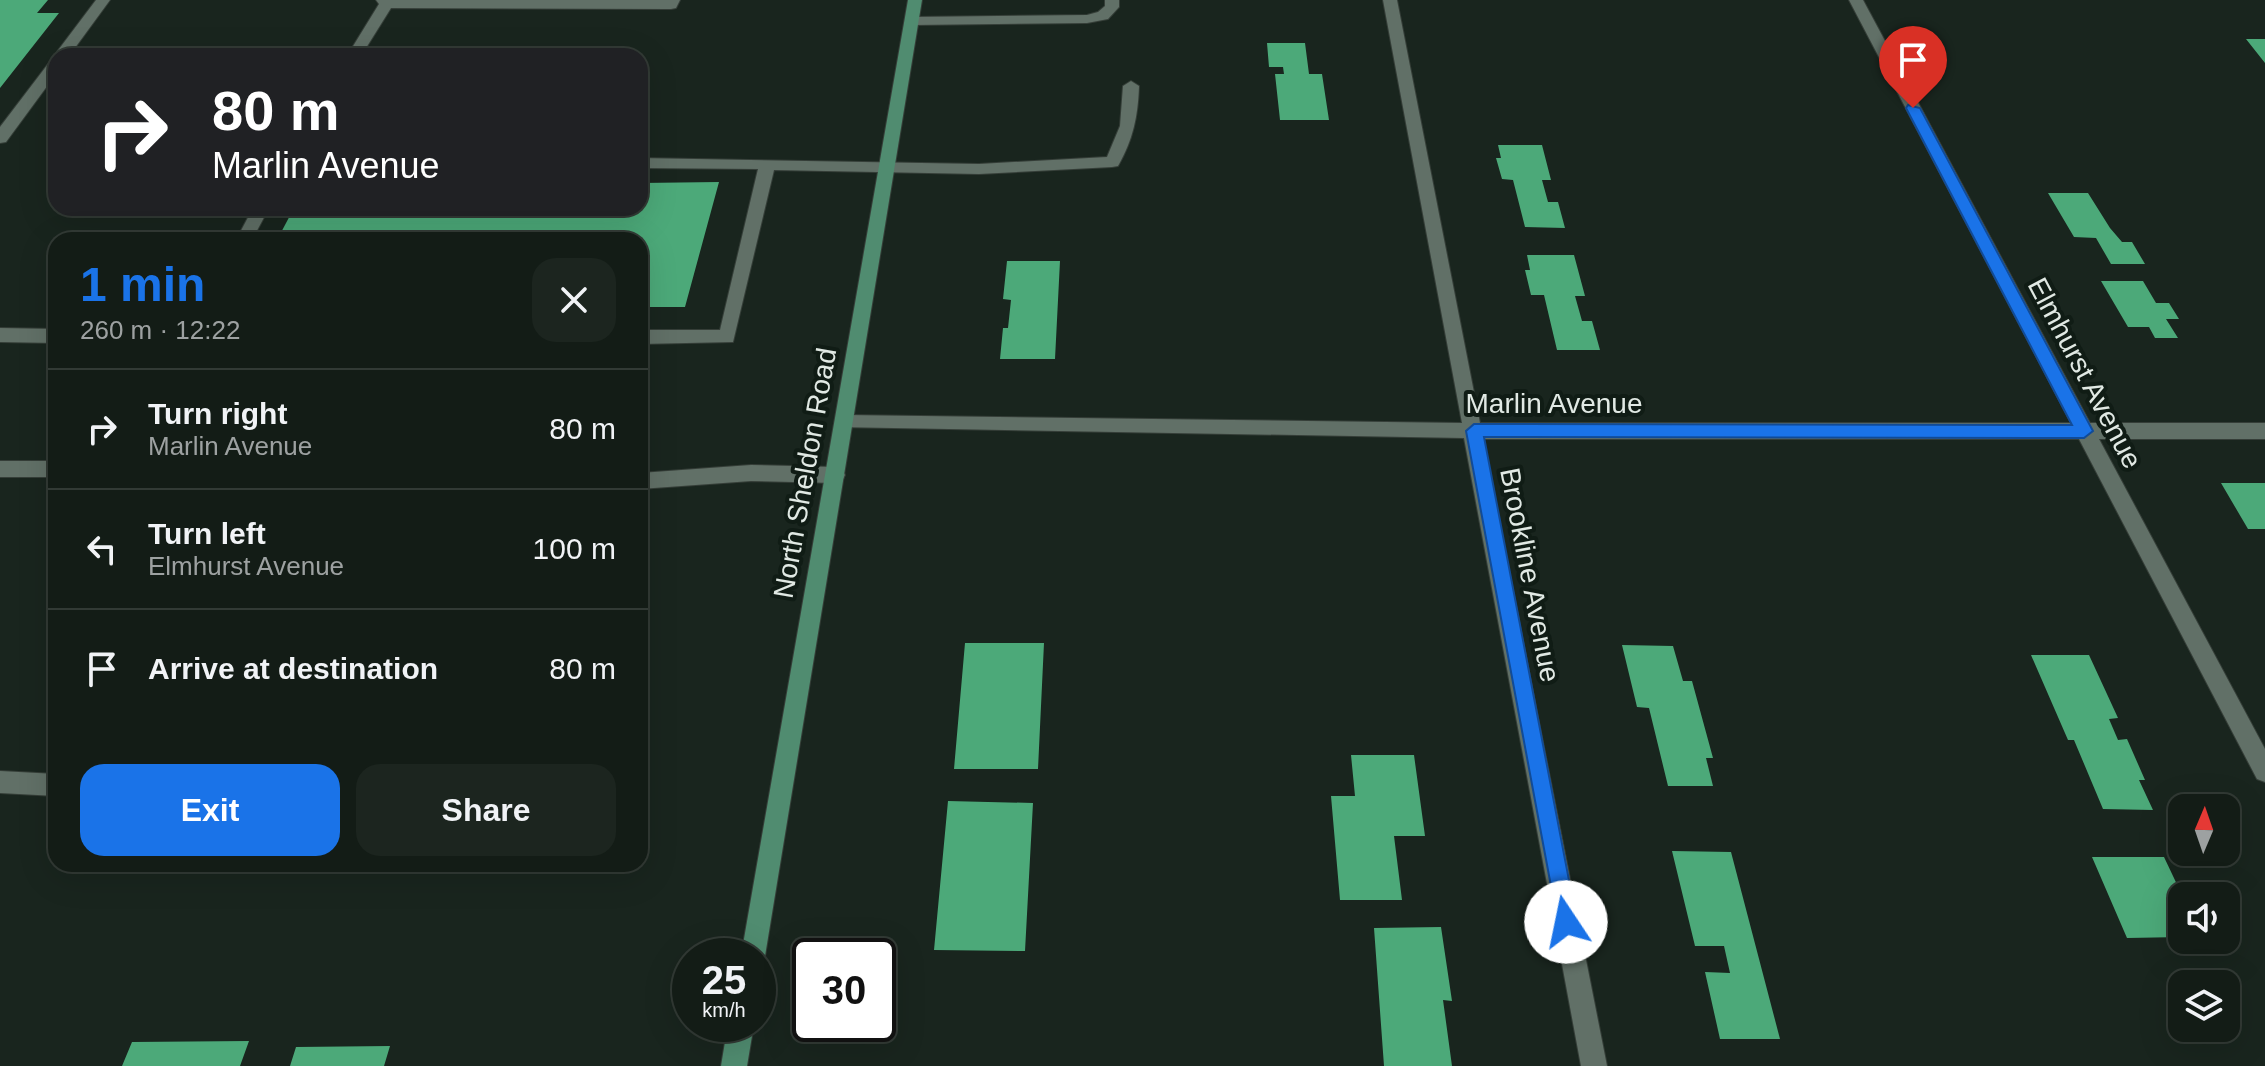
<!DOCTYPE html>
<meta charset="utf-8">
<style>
body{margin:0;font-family:Arial,sans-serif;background:#1c251f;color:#f1f3f6;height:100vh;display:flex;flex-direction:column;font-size:30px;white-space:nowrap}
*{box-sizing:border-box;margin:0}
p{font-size:26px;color:#9da1a1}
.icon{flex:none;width:44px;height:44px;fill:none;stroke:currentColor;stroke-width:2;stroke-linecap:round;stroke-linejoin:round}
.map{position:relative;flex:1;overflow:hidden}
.details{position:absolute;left:48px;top:232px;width:600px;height:640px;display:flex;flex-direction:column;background:#131c16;border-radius:24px;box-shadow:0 8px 32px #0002,0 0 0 2px #323a35}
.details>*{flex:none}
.top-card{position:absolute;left:48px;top:48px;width:600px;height:168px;border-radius:24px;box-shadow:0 8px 32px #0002,0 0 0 2px #323a35;background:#202124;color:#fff;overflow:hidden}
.needle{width:52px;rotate:2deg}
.fabs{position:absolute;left:2168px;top:794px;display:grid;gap:16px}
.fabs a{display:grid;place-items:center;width:72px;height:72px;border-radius:16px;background:#131c16;box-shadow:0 8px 32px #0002,0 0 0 2px #323a35;font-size:40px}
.speed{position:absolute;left:672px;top:938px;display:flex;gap:16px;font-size:40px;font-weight:700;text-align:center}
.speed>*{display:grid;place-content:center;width:104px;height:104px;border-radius:50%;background:#131c16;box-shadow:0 8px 32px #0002,0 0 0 2px #323a35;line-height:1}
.speed small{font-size:20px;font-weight:400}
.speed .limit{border:4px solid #111;border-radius:12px;background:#fff;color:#111}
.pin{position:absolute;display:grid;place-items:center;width:68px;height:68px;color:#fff;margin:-82px -34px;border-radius:50% 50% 50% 0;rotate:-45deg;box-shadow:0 0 8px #0007}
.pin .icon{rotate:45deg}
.me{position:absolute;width:88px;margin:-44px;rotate:349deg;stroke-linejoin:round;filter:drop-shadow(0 0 6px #0008)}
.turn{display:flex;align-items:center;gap:28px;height:168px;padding:0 32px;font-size:36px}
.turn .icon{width:104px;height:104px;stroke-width:2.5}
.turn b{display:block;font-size:56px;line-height:68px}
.round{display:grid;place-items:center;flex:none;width:84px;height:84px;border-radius:24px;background:#1c251f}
.headline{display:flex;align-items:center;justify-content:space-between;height:136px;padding:0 32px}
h1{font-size:48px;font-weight:700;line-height:60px;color:#1a73e8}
.cta{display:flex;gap:16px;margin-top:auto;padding:16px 32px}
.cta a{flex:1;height:92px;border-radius:24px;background:#1a73e8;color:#fff;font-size:32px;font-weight:700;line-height:92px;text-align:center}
.cta a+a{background:#1c251f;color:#f1f3f6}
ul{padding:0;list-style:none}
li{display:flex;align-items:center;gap:24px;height:120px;padding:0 32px;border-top:2px solid #323a35}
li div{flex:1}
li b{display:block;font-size:30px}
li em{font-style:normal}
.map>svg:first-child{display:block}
.building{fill:#4ca979}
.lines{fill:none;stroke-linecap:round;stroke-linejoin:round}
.service-casing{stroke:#353e38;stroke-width:2}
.minor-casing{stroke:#353e38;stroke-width:2}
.secondary-casing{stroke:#353e38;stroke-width:2}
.service{fill:#617067;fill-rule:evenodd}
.minor{fill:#617067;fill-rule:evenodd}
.secondary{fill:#508c70;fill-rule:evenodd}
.route{fill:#1a73e8;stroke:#114b97;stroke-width:2}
.labels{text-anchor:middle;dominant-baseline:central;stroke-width:8;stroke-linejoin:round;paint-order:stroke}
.street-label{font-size:28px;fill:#e1e9e4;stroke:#101c15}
</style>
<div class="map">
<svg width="2265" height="1066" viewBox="0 0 2265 1066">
<rect width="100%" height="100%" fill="#19251e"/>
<!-- building -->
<path class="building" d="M0 0H48L37 13H59L0 88Z
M2246 39H2265V63Z
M1267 43H1305L1309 74H1322L1329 120H1280L1275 74H1284L1283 67H1269Z
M1498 145H1542L1551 180H1542L1548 202H1558L1565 228 1525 227 1513 180 1502 179 1496 158H1501Z
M719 182 685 307H640V240H277L294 208H640V183Z
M2048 193H2088L2110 228 2122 242H2132L2145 264H2111L2096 238 2074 237Z
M1527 255H1574L1585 296H1575L1582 321H1592L1600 350H1557L1544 295H1531L1525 270H1530Z
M1007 261H1060L1055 359H1000L1003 328H1008L1011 300 1003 299Z
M2101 281H2143L2156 303H2169L2179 319H2166L2178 338H2155L2149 327H2128Z
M2221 483H2265V529H2248Z
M965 643H1044L1038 769H954Z
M1622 645 1673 646 1683 681H1692L1713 758H1706L1713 786H1668L1649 708 1637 707Z
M2031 655H2089L2118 718 2109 719 2118 740 2127 739 2145 780H2139L2153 810 2103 809 2074 740H2068Z
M1351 755H1414L1425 836H1394L1402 900H1340L1331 796H1355Z
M948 801 1033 803 1025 951 934 950Z
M1672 851 1731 852 1780 1039H1720L1705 972 1730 973 1724 946H1695Z
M2092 857H2164L2182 895V937L2127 938Z
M1441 927 1452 1001 1443 1000 1452 1066H1384L1374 928Z
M249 1041 240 1066H122L132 1042Z
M390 1046 384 1066H290L296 1047Z"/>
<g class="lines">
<defs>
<path id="service" d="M96 0H110L69 56H56V74L6 142 0 143V127L51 60 55 58 56 53Z
M376 0H680L676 8 671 9 391 8 361 56H347L379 4Z
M1105 0H1119V7L1108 19 1087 23 912 25 905 21 912 17 1087 15 1098 12 1105 6Z
M1131 81 1139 86C1138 116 1133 140 1118 166L1112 167 979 174 774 170 733 342 640 344V330H720L758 169 640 168V158L979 164 1107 157 1120 126 1123 86Z
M253 208H269L252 240H236Z
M0 328 56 329V343L0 342Z
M0 461H56V477H0Z
M751 465 835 467 842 469 845 475 842 481 835 483 751 481 640 489V473Z
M0 771 56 774V796L0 793Z"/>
<path id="minor" d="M1383 0H1397L1480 423H2071L1849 0H1863L2090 423H2265V439H2099L2265 749V782L2257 779 2079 439H1483L1607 1066H1581L1464 438 837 427 835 422 837 417 844 415 1462 423Z"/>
<path id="secondary" d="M908 0H922L765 956 758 966V956H741Z
M728 1024H754L747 1066H721Z"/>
</defs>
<!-- service casing -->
<use href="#service" class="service-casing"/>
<!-- minor casing -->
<use href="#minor" class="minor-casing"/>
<!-- secondary casing -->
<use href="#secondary" class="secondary-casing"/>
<!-- service -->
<use href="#service" class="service"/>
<!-- minor -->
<use href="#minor" class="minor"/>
<!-- secondary -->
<use href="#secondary" class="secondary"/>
</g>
<!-- route -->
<path class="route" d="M1908 105 1920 108 2093 431 2084 438 1484 437 1577 922 1574 929 1566 933 1559 929 1466 431 1474 424 2072 425 1906 108Z"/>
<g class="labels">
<!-- street labels -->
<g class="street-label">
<text transform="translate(2085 373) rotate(62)">Elmhurst Avenue</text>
<text x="1554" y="403">Marlin Avenue</text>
<text transform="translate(805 473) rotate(-80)">North Sheldon Road</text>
<text transform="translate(1530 575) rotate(79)">Brookline Avenue</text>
</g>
</g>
</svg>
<div class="fabs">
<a><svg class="needle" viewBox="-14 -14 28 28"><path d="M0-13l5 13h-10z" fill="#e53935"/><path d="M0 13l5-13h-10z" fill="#9da1a1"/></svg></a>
<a><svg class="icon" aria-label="sound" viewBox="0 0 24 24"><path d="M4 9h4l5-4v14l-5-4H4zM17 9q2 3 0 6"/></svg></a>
<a><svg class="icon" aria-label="layers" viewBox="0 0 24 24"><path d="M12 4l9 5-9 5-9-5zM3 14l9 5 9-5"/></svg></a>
</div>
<div class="speed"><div>25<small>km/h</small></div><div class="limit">30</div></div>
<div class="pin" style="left:1913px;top:108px;background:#d93025"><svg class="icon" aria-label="arrive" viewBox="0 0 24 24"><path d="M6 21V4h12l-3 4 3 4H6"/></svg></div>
<svg class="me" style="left:1566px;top:922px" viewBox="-20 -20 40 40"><circle r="19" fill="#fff"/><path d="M0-13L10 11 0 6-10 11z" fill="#1a73e8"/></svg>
<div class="top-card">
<div class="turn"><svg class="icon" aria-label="right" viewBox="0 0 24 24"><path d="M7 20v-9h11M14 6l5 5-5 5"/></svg><div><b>80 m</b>Marlin Avenue</div></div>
</div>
<section class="details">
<div class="headline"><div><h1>1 min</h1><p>260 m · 12:22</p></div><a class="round"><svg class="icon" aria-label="close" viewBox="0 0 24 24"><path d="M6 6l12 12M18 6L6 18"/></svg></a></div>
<ul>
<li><svg class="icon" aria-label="right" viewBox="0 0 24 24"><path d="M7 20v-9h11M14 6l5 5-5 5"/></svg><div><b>Turn right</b><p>Marlin Avenue</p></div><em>80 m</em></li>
<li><svg class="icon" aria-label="left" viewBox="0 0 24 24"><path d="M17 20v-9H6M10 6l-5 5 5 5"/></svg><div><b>Turn left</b><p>Elmhurst Avenue</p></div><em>100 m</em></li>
<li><svg class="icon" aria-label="arrive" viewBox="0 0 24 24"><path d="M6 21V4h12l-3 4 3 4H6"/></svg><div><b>Arrive at destination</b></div><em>80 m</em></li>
</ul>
<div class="cta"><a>Exit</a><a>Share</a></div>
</section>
</div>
